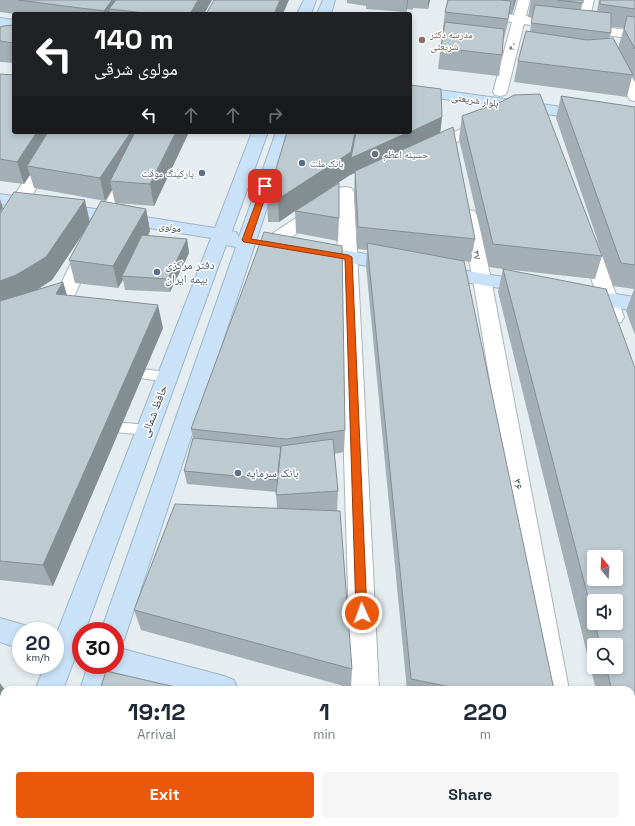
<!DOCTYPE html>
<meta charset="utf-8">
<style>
body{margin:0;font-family:"Space Grotesk","Noto Naskh Arabic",sans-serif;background:#f6f6f7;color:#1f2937;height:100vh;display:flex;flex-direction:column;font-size:15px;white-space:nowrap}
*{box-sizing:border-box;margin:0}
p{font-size:13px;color:#747a83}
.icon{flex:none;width:22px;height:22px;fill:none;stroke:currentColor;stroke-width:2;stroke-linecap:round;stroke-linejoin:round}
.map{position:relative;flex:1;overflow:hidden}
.sheet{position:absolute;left:0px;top:686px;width:635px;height:140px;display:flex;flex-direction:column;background:#fff;border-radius:12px 12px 0 0;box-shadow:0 2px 6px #0003}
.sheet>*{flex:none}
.hud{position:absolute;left:12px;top:12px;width:400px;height:122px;border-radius:4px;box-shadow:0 2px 6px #0003;background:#202124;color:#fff;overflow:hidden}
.needle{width:26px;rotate:342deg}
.controls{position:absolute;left:587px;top:550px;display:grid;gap:8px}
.controls a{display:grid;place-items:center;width:36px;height:36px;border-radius:4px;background:#fff;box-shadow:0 2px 6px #0003;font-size:20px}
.speed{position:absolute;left:12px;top:622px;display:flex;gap:8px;font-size:20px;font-weight:700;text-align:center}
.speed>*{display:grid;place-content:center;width:52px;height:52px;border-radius:50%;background:#fff;box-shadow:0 2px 6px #0003;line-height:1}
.speed small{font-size:10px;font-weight:400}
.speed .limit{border:6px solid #d22;background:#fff;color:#111}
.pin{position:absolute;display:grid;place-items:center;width:34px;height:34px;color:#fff;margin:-17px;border-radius:8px;box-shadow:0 2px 6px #0006}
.me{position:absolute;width:44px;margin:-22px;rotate:358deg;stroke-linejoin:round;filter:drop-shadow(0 0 3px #0008)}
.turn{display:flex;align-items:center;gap:14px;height:84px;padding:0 16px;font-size:18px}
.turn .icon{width:52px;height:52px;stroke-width:2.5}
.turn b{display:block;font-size:28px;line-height:34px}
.lanes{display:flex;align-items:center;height:38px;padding:0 16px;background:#0003;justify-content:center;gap:20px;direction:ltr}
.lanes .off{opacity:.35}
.eta{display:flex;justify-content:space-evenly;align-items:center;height:68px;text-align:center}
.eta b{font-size:24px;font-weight:600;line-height:28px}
.primary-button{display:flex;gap:8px;margin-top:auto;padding:8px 16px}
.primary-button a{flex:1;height:46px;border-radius:4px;background:#ea580c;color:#fff;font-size:16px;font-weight:600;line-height:46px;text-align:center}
.primary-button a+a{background:#f6f6f7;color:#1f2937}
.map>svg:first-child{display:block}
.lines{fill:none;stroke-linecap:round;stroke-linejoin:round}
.lane-casing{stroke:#aab5bb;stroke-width:2}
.street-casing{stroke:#aab5bb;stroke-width:2}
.secondary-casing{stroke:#9bb6cc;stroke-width:2}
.lane{fill:#fff;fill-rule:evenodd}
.street{fill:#fff;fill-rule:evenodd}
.secondary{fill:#c9e2f8;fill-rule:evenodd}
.wall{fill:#a3afb4;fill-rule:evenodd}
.shaded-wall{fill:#848e92}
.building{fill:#bdcbd1;stroke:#848e92;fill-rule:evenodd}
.route{fill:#ea580c;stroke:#983908}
.education-dot{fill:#8d6e63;stroke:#fff;stroke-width:1.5}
.worship-dot{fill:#6b7280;stroke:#fff;stroke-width:1.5}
.service-dot{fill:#5c6f8a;stroke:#fff;stroke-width:1.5}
.labels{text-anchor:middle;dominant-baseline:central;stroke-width:3;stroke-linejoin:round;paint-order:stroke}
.far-education-label{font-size:10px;fill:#785e54;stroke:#fff;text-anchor:start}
.far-street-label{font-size:10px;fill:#363f43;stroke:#fff}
.far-worship-label{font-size:10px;fill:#5b616d;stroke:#fff;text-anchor:start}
.far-service-label{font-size:10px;fill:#4e5e75;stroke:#fff;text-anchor:start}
.service-label{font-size:12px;fill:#4e5e75;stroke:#fff;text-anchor:start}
.street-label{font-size:12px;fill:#363f43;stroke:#fff}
</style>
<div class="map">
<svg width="635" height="826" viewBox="0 0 635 826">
<rect width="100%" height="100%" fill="#e6edf1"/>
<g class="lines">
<defs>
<path id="lane" d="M122 178 127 181 108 217 103 220 99 219 98 217 117 181Z
M125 367 167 372 171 374 173 377 171 380 167 382 121 375 119 372 121 369Z
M103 421 147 425 152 426 154 430 152 434 147 435 103 431 98 430 96 426 98 422Z"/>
<path id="street" d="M449 0H461L459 6 462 8 514 15 518 0H530L526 16 575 23 582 0H594L588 25 635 31V39L524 24 507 92 505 95 500 96 495 95 493 92 512 22 454 14 450 12 447 6Z
M617 56 622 57 624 60 635 82V101L630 100 628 97 610 60 612 57Z
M487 117 492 119 495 122 492 125 434 153 428 155 422 153 420 150 422 147Z
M54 132H70L9 234 6 238 0 240V219Z
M345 187 351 188 354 192 379 690H351L336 192 339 188Z
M321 204 327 205 330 209 327 213 275 248 269 250 263 248 260 244 263 240 315 205Z
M468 210 474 211 477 215 491 279 569 690H541L473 279 459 215 462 211Z
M588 236 594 238 597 242 624 317 621 322 614 324 607 322 604 317 579 242 582 238Z
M86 245 92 247 95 251 70 305 0 329V315L55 296 77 251 80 247Z
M169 822H201L200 826H168Z
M353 822H385V826H353Z
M562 822H594L595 826H563Z"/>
<path id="secondary" d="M304 0H316L311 14H297Z
M323 0H335L331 14H317Z
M0 18 14 20V28L0 26Z
M410 86 635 117V127L410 94Z
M252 132H268L232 231 236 232 239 237 276 132H292L127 631 124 640 115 643V631H101L236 247 226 245 85 631H81V641L63 690H35L45 665H55V638L211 238 0 204V194L215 228Z
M313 245 395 259 402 261 404 265 402 269 395 271 307 255 304 251 307 247Z
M437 266 529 281 536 283 539 287 536 291 529 293 430 276 428 272 430 268Z
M581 289 635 297V311L574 300 571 295 574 290Z
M0 618 31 627 32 631H21V649L0 642Z
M115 647 224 676 234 680 238 690H175L114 672 108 690H80L88 665H115Z
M631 786 635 787V817L631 816Z
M4 793V822H14L12 826H0V794Z
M32 822H64L63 826H31Z"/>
</defs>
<!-- lane casing -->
<use href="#lane" class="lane-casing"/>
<!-- street casing -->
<use href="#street" class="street-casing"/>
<!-- secondary casing -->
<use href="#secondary" class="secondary-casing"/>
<!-- lane -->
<use href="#lane" class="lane"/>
<!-- street -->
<use href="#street" class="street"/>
<!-- secondary -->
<use href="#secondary" class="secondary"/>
</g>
<!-- wall -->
<path class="wall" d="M0 0H212L204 14H14L0 12Z
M347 0H430L428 9 413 8V10L407 9 406 12 366 9V6L347 3Z
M448 0H516L512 14H509L504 39H503L502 55 499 76 438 69 445 12Z
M531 0H583L581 10 597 11 599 0H635V82L632 77 627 97 514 82 518 61 530 31 532 18 528 17ZM611 27 624 28 618 48 609 39 611 33Z
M14 25V63L0 62V28Z
M0 74 189 132 154 206 116 203 146 209 150 231 148 236 187 239 189 253 170 292 125 290 123 280 118 288 75 283 69 260 84 232 52 280 38 289 63 282 67 296 163 328 53 586 0 580V214L90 221 115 203 112 190 105 201 34 188 30 175 24 184 0 181Z
M561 96 635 107V335L626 311 634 289 613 286 556 118Z
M503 101 602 256 595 279 503 269 635 368V762L631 761V690H596L498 292 503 269 489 267 459 139 462 116ZM594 601 616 623H594ZM594 645H616V667H594Z
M442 117 440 133 475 239 471 262 458 260 554 690H407L366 266 367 250 357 249 354 193 355 173 350 175 328 189 339 218 338 241 296 233 295 211 279 222H268L267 199Z
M191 429 345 430 344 452 334 454 338 491 337 511 352 669 351 688 141 630 134 610 277 508 276 492 187 484 184 471 193 438Z
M391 822H566L567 826H391Z
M599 822H629L635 826H600Z"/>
<!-- shaded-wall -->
<path class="shaded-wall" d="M112 0H125L109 9 110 14H105L104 11Z
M198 0H212L204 14H190Z
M280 0H289L283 14H274Z
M407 0H408L407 9 406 12Z
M428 0H430L428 9Z
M514 0H516L512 14Z
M511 1 508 22 504 39 508 19Z
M442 117 440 134 350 175 296 211H295L279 222 278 199 355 132H410Z
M37 132H57L27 166 30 175 24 184 17 162Z
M131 132H149L110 181 112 190 105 201 100 178Z
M176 132H189L154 206 150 184Z
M0 199 3 208 0 213Z
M85 200 90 223 52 280 24 298 0 307V281Z
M146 209 150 231 125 277 122 276 123 280 118 288 113 266Z
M187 239 189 253 170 292 168 279Z
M63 282 70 305 56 294Z
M158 305 163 328 53 586 43 565Z
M0 683 5 690H4V697L0 707Z
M157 822H166L165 826H157Z"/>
<!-- building -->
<path class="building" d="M18 0H112L104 11Z
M116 0H198L190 14H155L109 9Z
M214 0H280L274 14H206Z
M448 0H500L511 1 508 19 445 12Z
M557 0H583V3Z
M600 0H635V9L600 4Z
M535 5 611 13V33L531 23Z
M627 16 635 17V49L624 29Z
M445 22 504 29 502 55 441 48Z
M14 25V43L0 41V28L3 26Z
M526 31 587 40 613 38 633 75 518 61Z
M0 74 14 75V132H37L17 162 0 159Z
M410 85 441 89 442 117 410 132Z
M540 94 602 256 493 244 462 116 503 101 514 95Z
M561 96 635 107V265L621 263Z
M453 127 475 239 358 227 355 171Z
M48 132H131L100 178 27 166Z
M135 132H176L150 184 110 181Z
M287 132H355L351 152 278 199H267Z
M356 132H409L351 158Z
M339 183V218L295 211Z
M14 192 85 200 46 257 16 275 0 281V214Z
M101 201 146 209 113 266 69 260Z
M264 232 342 246 345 430 286 439 191 429Z
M142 235 187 239 168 279 122 276Z
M367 243 464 261 554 690H465L411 679Z
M503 269 606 289 635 368V743L631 742V690H612L606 667H616V645H600L595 623H616V601H594V620ZM594 557H616V579H594Z
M63 282 56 294 158 305 43 565 0 561V301Z
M193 438 281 447 277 480 184 471Z
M333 439 338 491 276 495 281 446Z
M175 504 340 511 352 669 134 610Z
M106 671 175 687V690H100Z
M56 822H157V826H55Z
M199 822H350L351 826H199Z
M394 822H566L567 826H394Z
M606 822H629L635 823V826H606Z"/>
<!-- route -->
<path class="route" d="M263 184 269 186 251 239 348 255 352 257 367 613 366 616 362 618 358 616 356 613 345 259 244 242 242 240Z"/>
<!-- markers -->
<circle class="education-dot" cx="422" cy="40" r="4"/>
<circle class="worship-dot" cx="375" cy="154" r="4"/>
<g class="service-dot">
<circle cx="302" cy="163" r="4"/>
<circle cx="202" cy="173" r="4"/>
<circle cx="157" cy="272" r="4"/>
<circle cx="238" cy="473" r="4"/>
</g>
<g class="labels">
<!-- far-education labels -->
<g class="far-education-label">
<text x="430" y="34">مدرسه دکتر<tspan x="430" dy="12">شریعتی</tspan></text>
</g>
<!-- far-street labels -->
<g class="far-street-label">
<text transform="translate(512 46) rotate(-75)">۴۰</text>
<text transform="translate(475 100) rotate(8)">بلوار شریعتی</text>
<text transform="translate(170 227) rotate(9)">مولوی</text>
<text transform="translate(477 255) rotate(78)">۳۷</text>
</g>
<!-- far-worship labels -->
<g class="far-worship-label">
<text x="383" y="154">حسینه اعظم</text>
</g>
<!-- far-service labels -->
<g class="far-service-label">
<text x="310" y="163">بانک ملت</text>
<text x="194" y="173" text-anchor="end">پارکینگ موقت</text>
</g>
<!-- service labels -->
<g class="service-label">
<text x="165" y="265">دفتر مرکزی<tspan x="165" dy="14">بیمه ایران</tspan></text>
<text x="246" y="473">بانک سرمایه</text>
</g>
<!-- street labels -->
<g class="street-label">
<text transform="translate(154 411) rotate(-69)">حافظ شمالی</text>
<text transform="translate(518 484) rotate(80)">۳۶</text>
</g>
</g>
</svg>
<div class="controls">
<a><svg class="needle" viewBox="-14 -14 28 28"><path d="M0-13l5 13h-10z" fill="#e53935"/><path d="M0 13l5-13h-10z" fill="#747a83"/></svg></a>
<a><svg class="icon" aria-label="sound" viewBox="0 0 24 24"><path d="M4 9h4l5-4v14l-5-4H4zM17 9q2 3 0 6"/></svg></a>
<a><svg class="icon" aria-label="search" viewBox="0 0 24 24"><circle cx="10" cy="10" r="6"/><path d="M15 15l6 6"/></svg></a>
</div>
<div class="speed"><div>20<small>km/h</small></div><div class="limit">30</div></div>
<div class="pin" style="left:265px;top:186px;background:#d93025"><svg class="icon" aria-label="arrive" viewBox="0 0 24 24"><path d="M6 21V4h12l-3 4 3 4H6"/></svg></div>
<svg class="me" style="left:362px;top:613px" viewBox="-20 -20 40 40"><circle r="17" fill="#ea580c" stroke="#fff" stroke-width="3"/><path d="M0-11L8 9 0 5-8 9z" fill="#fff"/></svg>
<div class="hud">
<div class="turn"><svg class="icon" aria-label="left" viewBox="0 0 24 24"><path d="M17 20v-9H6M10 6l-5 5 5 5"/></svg><div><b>140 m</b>مولوی شرقی</div></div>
<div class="lanes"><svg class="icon" aria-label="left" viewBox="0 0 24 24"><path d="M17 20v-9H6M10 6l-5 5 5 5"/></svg><svg class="icon off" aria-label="ahead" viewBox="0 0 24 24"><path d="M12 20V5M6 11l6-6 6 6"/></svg><svg class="icon off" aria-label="ahead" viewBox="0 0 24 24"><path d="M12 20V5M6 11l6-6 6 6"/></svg><svg class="icon off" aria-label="right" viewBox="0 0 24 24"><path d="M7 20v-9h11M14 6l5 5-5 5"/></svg></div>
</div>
<section class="sheet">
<div class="eta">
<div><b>19:12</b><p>Arrival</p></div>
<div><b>1</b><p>min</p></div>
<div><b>220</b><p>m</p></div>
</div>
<div class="primary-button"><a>Exit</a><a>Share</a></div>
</section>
</div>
